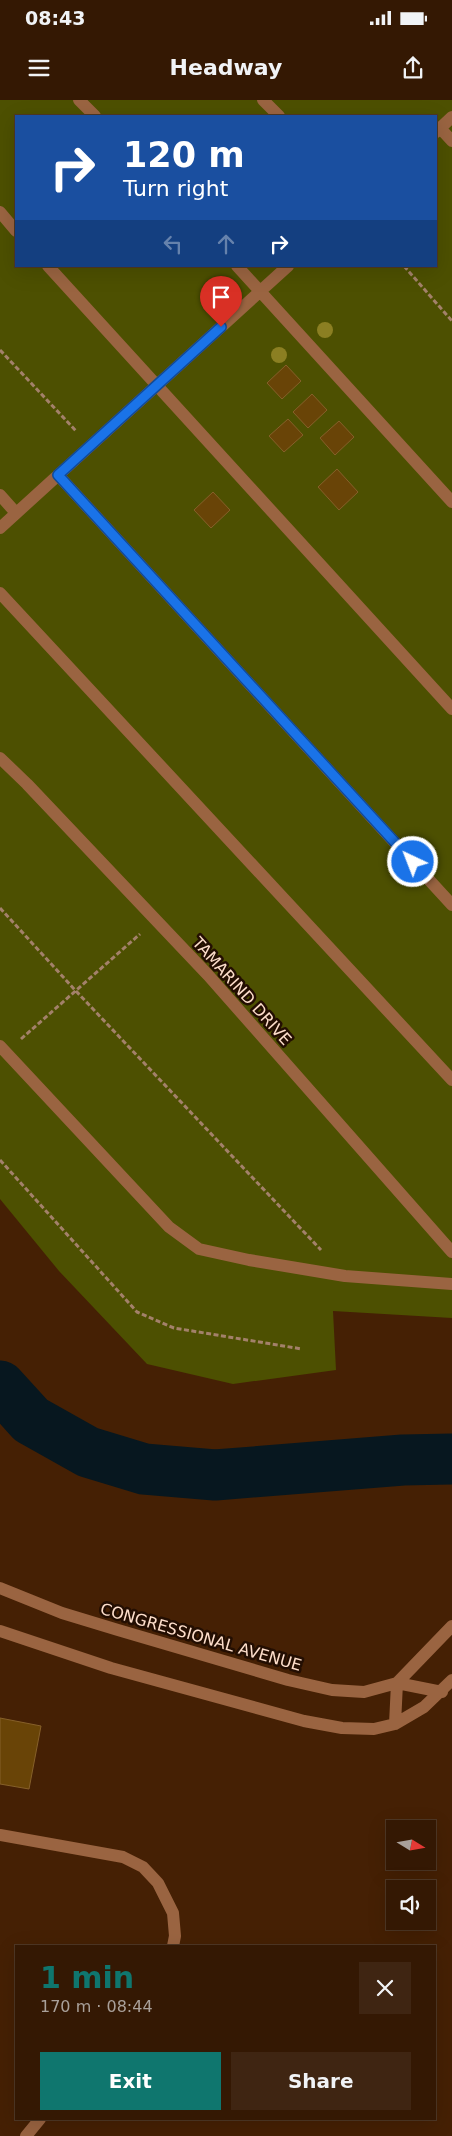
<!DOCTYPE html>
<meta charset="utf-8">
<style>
body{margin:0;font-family:"DejaVu Sans",sans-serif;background:#3f2512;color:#f1f3f6;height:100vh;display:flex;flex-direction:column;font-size:19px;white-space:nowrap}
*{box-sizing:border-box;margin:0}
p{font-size:16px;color:#a9a09a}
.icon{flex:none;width:28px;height:28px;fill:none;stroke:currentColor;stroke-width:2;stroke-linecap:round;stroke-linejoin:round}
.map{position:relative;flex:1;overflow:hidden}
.sheet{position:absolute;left:15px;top:1845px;width:421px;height:175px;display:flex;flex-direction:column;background:#341803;border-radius:0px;box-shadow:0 5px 20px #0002,0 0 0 1px #4e3725}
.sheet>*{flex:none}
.top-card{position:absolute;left:15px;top:15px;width:422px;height:152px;border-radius:0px;box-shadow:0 5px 20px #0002,0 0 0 1px #4e3725;background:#1a4fa0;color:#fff;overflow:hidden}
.needle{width:32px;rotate:101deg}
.fabs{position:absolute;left:386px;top:1720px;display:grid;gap:10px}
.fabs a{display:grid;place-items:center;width:50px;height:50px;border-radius:0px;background:#341803;box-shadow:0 5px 20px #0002,0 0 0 1px #4e3725;font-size:25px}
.pin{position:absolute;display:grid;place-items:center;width:42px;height:42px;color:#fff;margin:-51px -21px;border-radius:50% 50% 50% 0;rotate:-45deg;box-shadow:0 0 5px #0007}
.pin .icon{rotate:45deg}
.me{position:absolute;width:55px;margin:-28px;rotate:317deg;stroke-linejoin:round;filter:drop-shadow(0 0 4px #0008)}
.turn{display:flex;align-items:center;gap:18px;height:105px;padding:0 25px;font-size:22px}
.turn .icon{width:65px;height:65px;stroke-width:2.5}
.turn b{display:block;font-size:35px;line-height:42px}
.lanes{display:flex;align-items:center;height:48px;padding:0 25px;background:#0003;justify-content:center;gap:25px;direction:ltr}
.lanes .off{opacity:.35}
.round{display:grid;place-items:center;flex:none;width:52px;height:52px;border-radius:0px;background:#3f2512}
.headline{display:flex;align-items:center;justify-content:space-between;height:85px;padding:0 25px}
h1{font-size:30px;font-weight:600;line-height:38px;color:#0f766e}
.cta{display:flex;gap:10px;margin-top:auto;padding:10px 25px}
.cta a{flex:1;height:58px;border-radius:0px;background:#0f766e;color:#fff;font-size:20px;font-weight:600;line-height:58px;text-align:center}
.cta a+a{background:#3f2512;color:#f1f3f6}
.status{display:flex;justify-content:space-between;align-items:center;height:35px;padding:0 25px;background:#341803;direction:ltr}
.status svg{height:14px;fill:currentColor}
header{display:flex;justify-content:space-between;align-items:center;height:65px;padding:0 25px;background:#341803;font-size:22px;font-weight:600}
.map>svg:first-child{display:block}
.green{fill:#4d5001;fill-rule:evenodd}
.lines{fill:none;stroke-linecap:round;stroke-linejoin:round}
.river{stroke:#07171f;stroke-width:51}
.building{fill:#694407;stroke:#86602a}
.path{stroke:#a3816a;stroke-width:3;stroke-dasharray:5 2.5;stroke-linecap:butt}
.lane{stroke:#9a6441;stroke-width:12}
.street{stroke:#9a6441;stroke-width:12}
.secondary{stroke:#9a6441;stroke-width:12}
.tree{fill:#8b7f22}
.route-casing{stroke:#114b97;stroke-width:12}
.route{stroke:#1a73e8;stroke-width:9}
.labels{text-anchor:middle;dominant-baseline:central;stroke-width:5;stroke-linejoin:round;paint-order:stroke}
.street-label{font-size:16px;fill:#fddecb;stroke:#230e02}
</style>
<div class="status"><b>08:43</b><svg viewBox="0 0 49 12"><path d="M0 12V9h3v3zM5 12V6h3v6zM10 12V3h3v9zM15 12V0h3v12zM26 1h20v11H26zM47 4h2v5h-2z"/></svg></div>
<header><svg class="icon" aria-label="menu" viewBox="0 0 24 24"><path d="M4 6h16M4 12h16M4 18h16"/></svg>Headway<svg class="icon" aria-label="share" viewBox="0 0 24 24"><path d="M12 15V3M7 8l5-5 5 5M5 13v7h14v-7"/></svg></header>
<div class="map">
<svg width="452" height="2036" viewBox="0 0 452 2036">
<rect width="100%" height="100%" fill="#452004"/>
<!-- green -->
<path class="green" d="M0 0H452V1218L333 1211 336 1270 233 1284 147 1264 59 1171 0 1099ZM16 16H436V166H16Z"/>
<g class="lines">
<!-- river -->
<path class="river" d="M0 1286 31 1320 88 1352 144 1369 215 1375 403 1360 452 1359"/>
</g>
<!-- building -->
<path class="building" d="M286 265 301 281 282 299 267 283Z
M312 294 327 310 308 328 293 312Z
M288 319 303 335 284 352 269 336Z
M339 321 354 337 335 355 320 338Z
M337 369 358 392 339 410 318 387Z
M213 392 230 410 211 428 194 410Z
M0 1618 41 1626 29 1689 0 1684Z"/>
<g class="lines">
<!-- path -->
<path class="path" d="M404 166 452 221
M0 250 77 332
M0 808 75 890 321 1150
M21 939 140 834
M0 1060 137 1212 174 1228 302 1249"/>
<!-- lane -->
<path class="lane" d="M79 0 95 16
M263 0 279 16
M440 28 452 41
M436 32 452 17
M0 112 16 131
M48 166 452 609
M237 166 452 402
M58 375 452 805
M0 395 16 413
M0 428 288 166
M0 493 452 980
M0 658 27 684 208 875 452 1152
M0 946 169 1127 199 1149 249 1160 345 1176 452 1184"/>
<!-- street -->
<path class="street" d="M0 1735 123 1757 143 1767 158 1783 173 1813 175 1836 173 1846
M26 2036 40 2019"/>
<!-- secondary -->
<path class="secondary" d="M0 1488 62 1513 118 1530 288 1580 332 1590 364 1592 397 1583 452 1526
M0 1531 111 1568 304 1621 342 1628 374 1629 395 1624 424 1607 452 1580
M397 1583 442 1592
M395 1624 397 1583"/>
</g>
<!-- trees -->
<g class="tree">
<circle cx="325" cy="230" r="8"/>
<circle cx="279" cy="255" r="8"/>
</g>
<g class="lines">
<defs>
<path id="route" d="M221 227 58 375 413 762"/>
</defs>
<!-- route casing -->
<use href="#route" class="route-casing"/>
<!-- route -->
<use href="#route" class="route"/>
</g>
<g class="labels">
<!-- street labels -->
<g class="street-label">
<text transform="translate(242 891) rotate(48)">TAMARIND DRIVE</text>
<text transform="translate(201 1537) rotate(16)">CONGRESSIONAL AVENUE</text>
</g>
</g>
</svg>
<div class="fabs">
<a><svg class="needle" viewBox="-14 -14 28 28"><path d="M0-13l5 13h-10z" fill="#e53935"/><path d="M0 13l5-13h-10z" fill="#a9a09a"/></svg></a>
<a><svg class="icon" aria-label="sound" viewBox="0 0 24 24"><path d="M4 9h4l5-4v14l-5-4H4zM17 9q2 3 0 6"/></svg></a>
</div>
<div class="pin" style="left:221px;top:227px;background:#d93025"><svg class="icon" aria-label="arrive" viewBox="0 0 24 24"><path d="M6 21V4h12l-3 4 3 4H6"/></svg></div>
<svg class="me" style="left:413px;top:762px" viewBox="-20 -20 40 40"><circle r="17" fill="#1a73e8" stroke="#fff" stroke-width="3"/><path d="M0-11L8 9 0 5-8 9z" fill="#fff"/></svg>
<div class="top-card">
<div class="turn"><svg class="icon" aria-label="right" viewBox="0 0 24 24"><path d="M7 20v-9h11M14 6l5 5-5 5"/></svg><div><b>120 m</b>Turn right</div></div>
<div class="lanes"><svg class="icon off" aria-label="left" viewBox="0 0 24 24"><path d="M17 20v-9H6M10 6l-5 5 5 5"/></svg><svg class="icon off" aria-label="ahead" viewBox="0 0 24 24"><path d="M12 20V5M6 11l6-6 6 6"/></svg><svg class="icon" aria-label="right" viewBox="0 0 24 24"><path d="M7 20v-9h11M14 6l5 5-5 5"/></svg></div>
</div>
<section class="sheet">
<div class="headline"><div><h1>1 min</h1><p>170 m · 08:44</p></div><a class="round"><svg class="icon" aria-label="close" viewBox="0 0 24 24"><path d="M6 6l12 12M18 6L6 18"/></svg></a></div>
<div class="cta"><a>Exit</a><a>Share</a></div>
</section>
</div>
